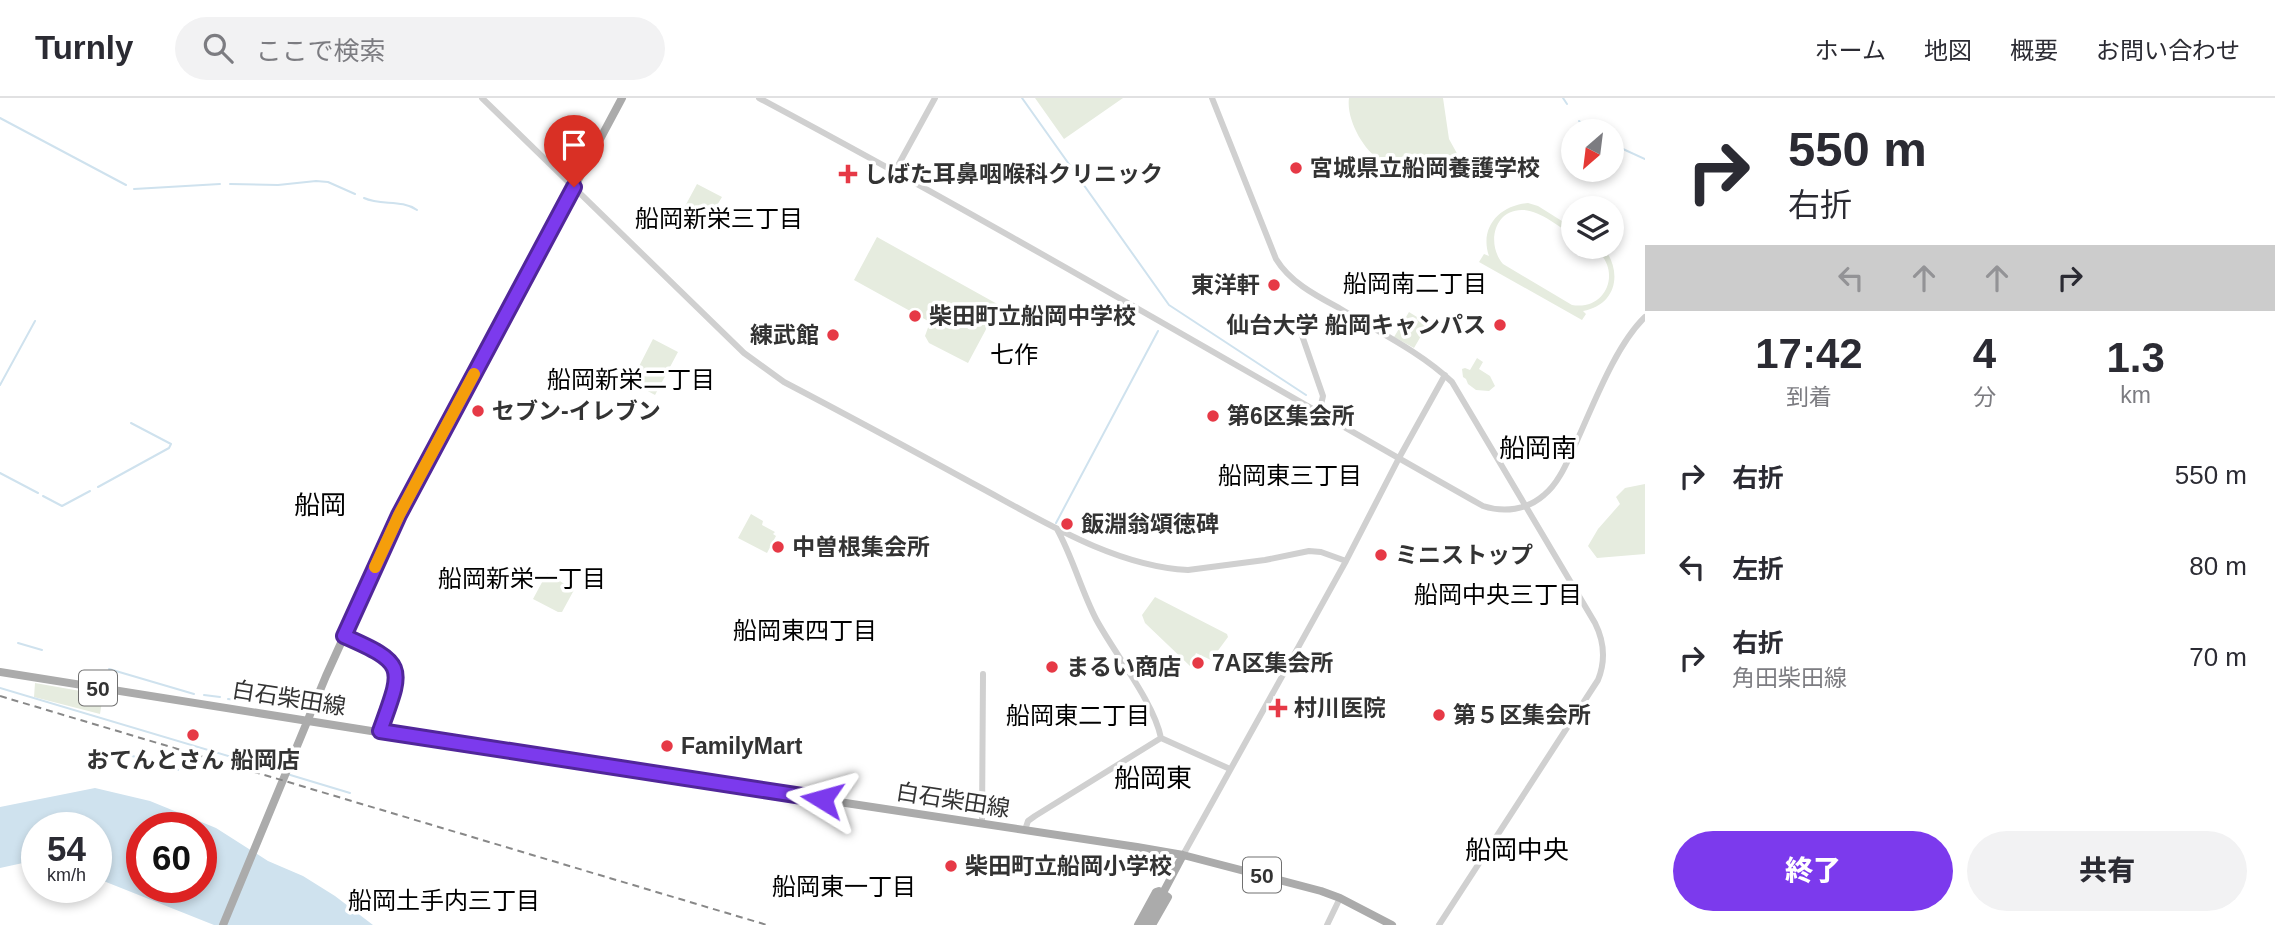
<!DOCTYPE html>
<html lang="ja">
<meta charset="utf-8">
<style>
body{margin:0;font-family:Arial,"Noto Sans JP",sans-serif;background:#f2f2f3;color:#2b2b33;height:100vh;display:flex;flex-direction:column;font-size:26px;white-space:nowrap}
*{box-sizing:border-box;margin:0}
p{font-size:23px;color:#7c7c81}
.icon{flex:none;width:38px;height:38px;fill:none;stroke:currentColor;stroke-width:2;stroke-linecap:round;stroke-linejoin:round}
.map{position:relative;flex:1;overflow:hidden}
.side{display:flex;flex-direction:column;background:#fff;width:630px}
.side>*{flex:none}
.banner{background:#fff;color:#2b2b33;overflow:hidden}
.needle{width:46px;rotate:208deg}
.tools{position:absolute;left:1561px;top:21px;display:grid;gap:14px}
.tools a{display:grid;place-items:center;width:63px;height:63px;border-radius:50%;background:#fff;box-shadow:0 4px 10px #0003;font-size:35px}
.speed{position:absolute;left:21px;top:714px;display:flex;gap:14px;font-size:35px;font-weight:700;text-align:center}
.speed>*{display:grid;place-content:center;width:91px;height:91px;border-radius:50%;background:#fff;box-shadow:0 4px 10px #0003;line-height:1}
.speed small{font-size:18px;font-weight:400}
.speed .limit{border:10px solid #d22;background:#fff;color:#111}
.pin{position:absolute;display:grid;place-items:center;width:60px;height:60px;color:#fff;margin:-72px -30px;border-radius:50% 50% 50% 0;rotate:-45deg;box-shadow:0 0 7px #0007}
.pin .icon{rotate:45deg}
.me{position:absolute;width:77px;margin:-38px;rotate:278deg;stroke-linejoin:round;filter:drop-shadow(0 0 5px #0008)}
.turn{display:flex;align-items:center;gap:24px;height:147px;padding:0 28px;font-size:32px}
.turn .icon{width:91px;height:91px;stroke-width:2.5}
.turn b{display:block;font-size:49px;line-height:60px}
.lanes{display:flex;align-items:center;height:66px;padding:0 28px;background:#0003;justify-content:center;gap:35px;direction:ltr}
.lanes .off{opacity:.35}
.eta{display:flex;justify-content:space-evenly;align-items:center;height:119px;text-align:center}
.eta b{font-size:42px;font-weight:800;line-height:49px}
.action{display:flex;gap:14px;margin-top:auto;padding:14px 28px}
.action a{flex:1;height:80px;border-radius:42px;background:#7c3aed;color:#fff;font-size:28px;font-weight:800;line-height:80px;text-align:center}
.action a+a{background:#f2f2f3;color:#2b2b33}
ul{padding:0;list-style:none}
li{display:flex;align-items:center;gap:21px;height:91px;padding:0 28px}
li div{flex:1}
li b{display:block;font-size:26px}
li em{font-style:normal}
header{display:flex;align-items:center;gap:42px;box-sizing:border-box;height:98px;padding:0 35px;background:#fff;border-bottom:2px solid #e1e1e2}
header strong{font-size:33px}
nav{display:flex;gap:38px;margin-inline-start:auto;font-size:24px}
.search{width:490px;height:63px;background:#f2f2f3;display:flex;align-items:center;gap:18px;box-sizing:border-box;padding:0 24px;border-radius:38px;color:#7c7c81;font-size:26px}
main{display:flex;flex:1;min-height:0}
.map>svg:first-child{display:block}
.green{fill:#e6ecdf}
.water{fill:#cfe2ee;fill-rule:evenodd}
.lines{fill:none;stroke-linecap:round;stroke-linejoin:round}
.stream{stroke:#cfe2ee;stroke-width:2}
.minor{stroke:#d0d0d0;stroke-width:6}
.major{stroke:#ababab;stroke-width:8}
.rail{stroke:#888;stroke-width:2;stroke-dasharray:7 5;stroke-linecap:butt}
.route-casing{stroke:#51269a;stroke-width:18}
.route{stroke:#7c3aed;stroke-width:12}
.slow{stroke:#f59e0b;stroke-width:12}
.poi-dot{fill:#e63946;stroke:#fff;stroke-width:2.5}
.labels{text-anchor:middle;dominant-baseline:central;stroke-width:7;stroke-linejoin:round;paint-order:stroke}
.shield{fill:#fff;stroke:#707070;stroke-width:2}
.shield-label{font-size:21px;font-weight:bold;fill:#333}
.poi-label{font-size:23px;font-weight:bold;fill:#333;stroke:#fff;text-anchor:start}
.street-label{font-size:23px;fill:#333;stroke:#fff}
.neighbourhood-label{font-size:24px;fill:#000;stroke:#fff}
.quarter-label{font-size:26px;fill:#000;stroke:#fff}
</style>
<header>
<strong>Turnly</strong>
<div class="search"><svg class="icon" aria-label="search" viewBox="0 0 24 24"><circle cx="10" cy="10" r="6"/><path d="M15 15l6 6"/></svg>ここで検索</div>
<nav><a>ホーム</a><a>地図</a><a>概要</a><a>お問い合わせ</a></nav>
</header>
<main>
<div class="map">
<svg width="1645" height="827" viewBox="0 0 1645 827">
<rect width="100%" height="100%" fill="#fff"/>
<!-- green -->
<path class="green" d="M1035 0H1123L1064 41Z
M1349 0H1443L1449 41 1459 59 1438 58 1429 65 1414 72C1405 69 1390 68 1381 63 1363 52 1346 21 1349 0Z
M697 86 722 99 705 127 684 116 683 112Z
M1528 105 1538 108 1573 130V138C1559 129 1541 113 1523 112 1494 111 1486 146 1503 166L1572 207C1609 213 1623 168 1592 149H1603C1623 173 1617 207 1583 213L1586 216 1582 222 1479 164 1484 156 1489 158C1479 129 1500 107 1528 105Z
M877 139 999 207 968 265 929 245 925 238 930 224 854 182Z
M1409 214 1428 226 1414 250 1394 239Z
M653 241 678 254 655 297 633 285 632 282Z
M1477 260 1483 264 1479 271 1490 278 1495 288 1489 293 1476 292 1468 286 1466 281 1463 279 1462 271 1465 270 1470 272Z
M1645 386V456L1597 460 1588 448 1598 431 1620 406 1616 399 1625 390Z
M751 416 763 423 762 427 775 434 773 436 776 438 767 455 738 440Z
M547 475 574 492 562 514H558L533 501Z
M1155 499 1227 536 1228 539 1211 562 1196 555 1190 568 1145 525 1142 517Z
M35 585 103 597 100 616 34 599Z"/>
<!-- water -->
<path class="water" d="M95 690 150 703 216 730 268 763 303 778 335 798 373 827H214L96 780V730H37V764L32 763 0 770V709ZM142 730H201V789H142Z"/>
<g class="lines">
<!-- stream -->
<path class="stream" d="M1022 0 1169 207 1306 297
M1563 0 1567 6
M0 20 126 87
M1579 23 1593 33
M1612 46 1645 61
M230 86 278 87 316 83 328 84 355 96
M134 91 220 86
M364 100C381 108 401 101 417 112
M0 287 35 223
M0 375 38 395
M98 389 169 350 171 346 131 325
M43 398 62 408 90 393
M1056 425 1158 233
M18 545 42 552
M109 571 194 596
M0 590 282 674
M204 597 220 599
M228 601 245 603
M116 654 136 659
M141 661 158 666
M162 668 178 672
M287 676 350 695"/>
<!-- minor -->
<path class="minor" d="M482 0 744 255 784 284C847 317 910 351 972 385 1038 420 1112 468 1188 472L1265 462 1309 453 1321 454 1346 463
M759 0C1003 130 1242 272 1483 408 1504 415 1527 412 1544 397 1559 385 1567 364 1575 347 1593 308 1615 248 1645 219
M1212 0 1276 161C1290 184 1315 197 1339 210 1375 232 1421 254 1452 284L1595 525C1604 543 1606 562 1598 582L1439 827
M895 73 935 0
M1298 226 1323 298 1319 315
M1057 431C1073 460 1081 492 1096 521 1114 555 1154 604 1161 640L1230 671
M982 725 983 576
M1025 732 1028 723 1035 718 1161 640
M1183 757 1346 463 1399 360 1445 277
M1327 827 1340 800"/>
<!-- major -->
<path class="major" d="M344 538C407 566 404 570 380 633
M0 574 409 639 1137 749 1183 757 1321 793 1340 800 1392 827
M223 827 326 578 399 417 622 0
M1138 827 1156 794 1159 793 1168 799 1152 827
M1146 827 1183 757"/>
<!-- rail -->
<path class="rail" d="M0 598 767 827"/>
</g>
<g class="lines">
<defs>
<path id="route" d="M574 89 399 417 344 538C408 566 403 569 380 633L822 701"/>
</defs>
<!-- route casing -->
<use href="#route" class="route-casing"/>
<!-- route -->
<use href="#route" class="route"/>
<!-- slow -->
<path class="slow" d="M375 469 399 417 474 276"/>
</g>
<!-- markers -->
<g class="poi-dot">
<circle cx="1296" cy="70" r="7"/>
<path d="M844.5 65.5h7v7h7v7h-7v7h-7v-7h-7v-7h7z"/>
<circle cx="1274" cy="187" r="7"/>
<circle cx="915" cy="218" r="7"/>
<circle cx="1500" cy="227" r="7"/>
<circle cx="833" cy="237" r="7"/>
<circle cx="478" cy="313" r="7"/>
<circle cx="1213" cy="318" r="7"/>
<circle cx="1067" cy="426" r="7"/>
<circle cx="778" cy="449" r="7"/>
<circle cx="1381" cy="457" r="7"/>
<circle cx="1198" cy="565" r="7"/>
<circle cx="1052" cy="569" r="7"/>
<path d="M1274.5 599.5h7v7h7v7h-7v7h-7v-7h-7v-7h7z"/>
<circle cx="1439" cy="617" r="7"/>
<circle cx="193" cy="637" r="7"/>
<circle cx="667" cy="648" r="7"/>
<circle cx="951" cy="768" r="7"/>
</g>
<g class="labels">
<!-- shield labels -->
<g class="shield">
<rect x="79" y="572.5" width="38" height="35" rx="5"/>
<rect x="1243" y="759.5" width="38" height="35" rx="5"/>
</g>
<g class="shield-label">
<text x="98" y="590">50</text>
<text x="1262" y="777">50</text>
</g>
<!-- poi labels -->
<g class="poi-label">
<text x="1310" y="70">宮城県立船岡養護学校</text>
<text x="864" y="76">しばた耳鼻咽喉科クリニック</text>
<text x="1260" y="187" text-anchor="end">東洋軒</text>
<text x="929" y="218">柴田町立船岡中学校</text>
<text x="1486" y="227" text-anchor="end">仙台大学 船岡キャンパス</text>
<text x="819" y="237" text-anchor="end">練武館</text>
<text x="492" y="313">セブン-イレブン</text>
<text x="1227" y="318">第6区集会所</text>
<text x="1081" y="426">飯淵翁頌徳碑</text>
<text x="792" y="449">中曽根集会所</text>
<text x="1395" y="457">ミニストップ</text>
<text x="1212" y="565">7A区集会所</text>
<text x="1066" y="569">まるい商店</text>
<text x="1294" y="610">村川医院</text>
<text x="1453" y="617">第５区集会所</text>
<text x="681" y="648">FamilyMart</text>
<text x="193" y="662" text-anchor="middle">おてんとさん 船岡店</text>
<text x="965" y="768">柴田町立船岡小学校</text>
</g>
<!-- street labels -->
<g class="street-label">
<text transform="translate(289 600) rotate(9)">白石柴田線</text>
<text transform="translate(953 702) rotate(9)">白石柴田線</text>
</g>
<!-- neighbourhood labels -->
<g class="neighbourhood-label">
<text x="719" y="120">船岡新栄三丁目</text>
<text x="1415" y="185">船岡南二丁目</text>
<text x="1014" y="256">七作</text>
<text x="631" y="281">船岡新栄二丁目</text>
<text x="1290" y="377">船岡東三丁目</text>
<text x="522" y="480">船岡新栄一丁目</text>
<text x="1498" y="496">船岡中央三丁目</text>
<text x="805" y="532">船岡東四丁目</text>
<text x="1078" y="617">船岡東二丁目</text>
<text x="844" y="788">船岡東一丁目</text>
<text x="444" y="802">船岡土手内三丁目</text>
</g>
<!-- quarter labels -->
<g class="quarter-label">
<text x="1538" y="350">船岡南</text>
<text x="320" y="407">船岡</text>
<text x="1153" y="680">船岡東</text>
<text x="1517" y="752">船岡中央</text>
</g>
</g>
</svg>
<div class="tools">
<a><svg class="needle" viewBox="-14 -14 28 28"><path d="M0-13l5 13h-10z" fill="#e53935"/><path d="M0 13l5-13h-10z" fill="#7c7c81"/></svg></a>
<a><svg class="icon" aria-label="layers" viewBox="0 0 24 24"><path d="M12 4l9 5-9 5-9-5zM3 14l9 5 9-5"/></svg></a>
</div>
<div class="speed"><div>54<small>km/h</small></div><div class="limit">60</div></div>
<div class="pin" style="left:574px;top:89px;background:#d93025"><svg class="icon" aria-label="arrive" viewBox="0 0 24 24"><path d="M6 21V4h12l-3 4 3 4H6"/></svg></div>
<svg class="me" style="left:822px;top:701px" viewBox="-20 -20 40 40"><path d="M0-17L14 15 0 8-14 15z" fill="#7c3aed" stroke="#fff" stroke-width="4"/></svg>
</div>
<section class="side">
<div class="banner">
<div class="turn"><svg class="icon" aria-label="right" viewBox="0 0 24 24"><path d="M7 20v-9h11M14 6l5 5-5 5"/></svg><div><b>550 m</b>右折</div></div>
<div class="lanes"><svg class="icon off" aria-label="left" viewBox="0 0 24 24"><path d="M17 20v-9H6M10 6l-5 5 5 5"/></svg><svg class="icon off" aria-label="ahead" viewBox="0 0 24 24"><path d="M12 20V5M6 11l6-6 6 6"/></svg><svg class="icon off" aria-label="ahead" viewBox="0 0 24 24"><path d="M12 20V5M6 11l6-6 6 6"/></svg><svg class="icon" aria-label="right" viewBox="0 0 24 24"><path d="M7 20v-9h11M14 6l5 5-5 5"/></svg></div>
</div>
<div class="eta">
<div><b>17:42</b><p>到着</p></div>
<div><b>4</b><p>分</p></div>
<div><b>1.3</b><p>km</p></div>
</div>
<ul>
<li><svg class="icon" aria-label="right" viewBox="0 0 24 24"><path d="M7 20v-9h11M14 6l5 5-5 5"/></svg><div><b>右折</b></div><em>550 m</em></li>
<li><svg class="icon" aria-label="left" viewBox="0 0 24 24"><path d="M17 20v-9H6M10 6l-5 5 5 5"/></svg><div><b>左折</b></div><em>80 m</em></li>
<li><svg class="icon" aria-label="right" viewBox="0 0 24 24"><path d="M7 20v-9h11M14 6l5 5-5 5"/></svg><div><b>右折</b><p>角田柴田線</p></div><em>70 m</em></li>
</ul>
<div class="action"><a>終了</a><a>共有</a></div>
</section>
</main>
